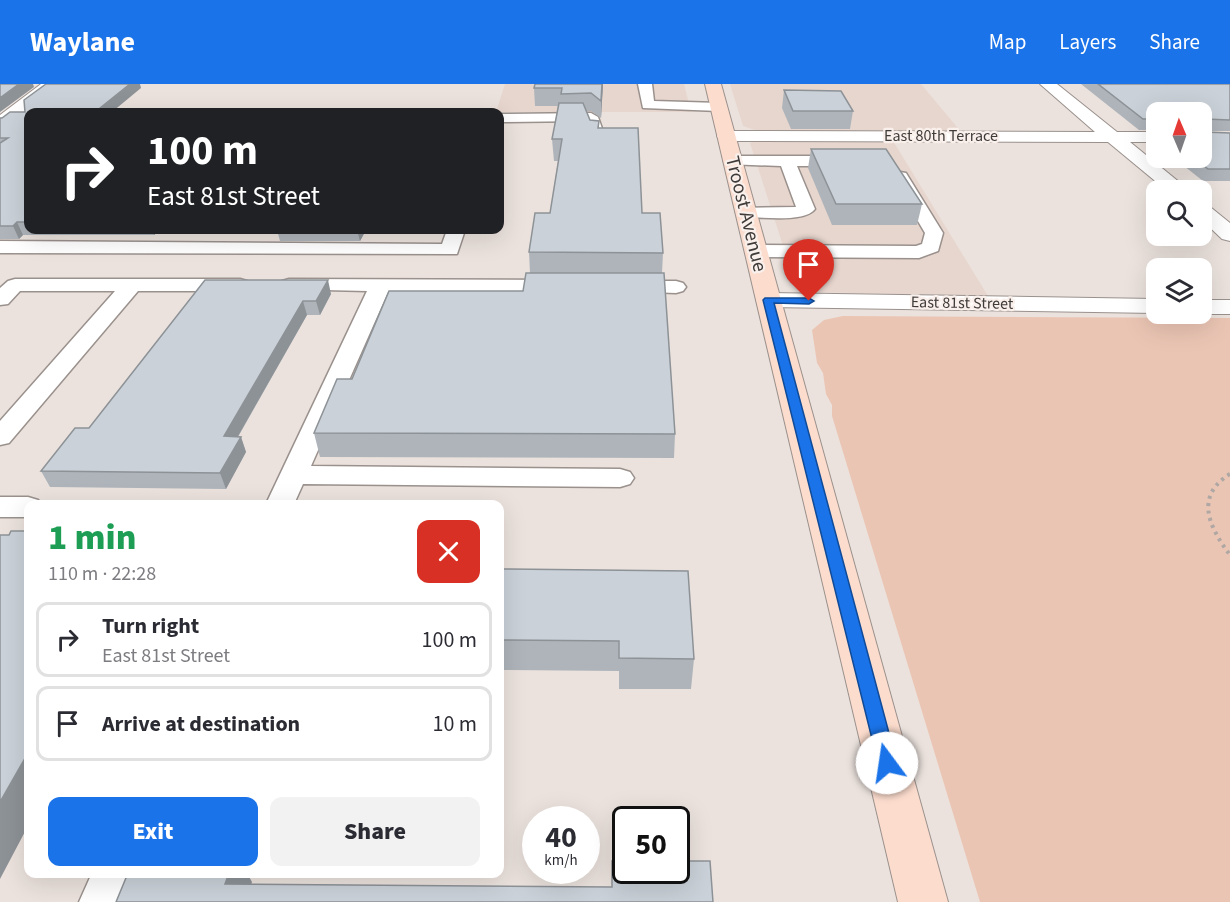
<!DOCTYPE html>
<meta charset="utf-8">
<style>
body{margin:0;font-family:"Source Sans 3",sans-serif;background:#f2f2f3;color:#2b2b33;height:100vh;display:flex;flex-direction:column;font-size:22px;white-space:nowrap}
*{box-sizing:border-box;margin:0}
p{font-size:20px;color:#7c7c81}
.icon{flex:none;width:33px;height:33px;fill:none;stroke:currentColor;stroke-width:2;stroke-linecap:round;stroke-linejoin:round}
.map{position:relative;flex:1;overflow:hidden}
.side{position:absolute;left:24px;top:416px;width:480px;height:378px;display:flex;flex-direction:column;background:#fff;border-radius:12px;box-shadow:0 6px 24px #0002}
.side>*{flex:none}
.hud{position:absolute;left:24px;top:24px;width:480px;height:126px;border-radius:12px;box-shadow:0 6px 24px #0002;background:#202124;color:#fff;overflow:hidden}
.needle{width:39px;rotate:358deg}
.buttons{position:absolute;left:1146px;top:18px;display:grid;gap:12px}
.buttons a{display:grid;place-items:center;width:66px;height:66px;border-radius:12px;background:#fff;box-shadow:0 6px 24px #0002;font-size:30px}
.speed{position:absolute;left:522px;top:722px;display:flex;gap:12px;font-size:30px;font-weight:700;text-align:center}
.speed>*{display:grid;place-content:center;width:78px;height:78px;border-radius:50%;background:#fff;box-shadow:0 6px 24px #0002;line-height:1}
.speed small{font-size:15px;font-weight:400}
.speed .limit{border:3px solid #111;border-radius:9px;background:#fff;color:#111}
.pin{position:absolute;display:grid;place-items:center;width:51px;height:51px;color:#fff;margin:-62px -26px;border-radius:50% 50% 50% 0;rotate:-45deg;box-shadow:0 0 6px #0007}
.pin .icon{rotate:45deg}
.me{position:absolute;width:66px;margin:-33px;rotate:346deg;stroke-linejoin:round;filter:drop-shadow(0 0 4px #0008)}
.turn{display:flex;align-items:center;gap:21px;height:126px;padding:0 24px;font-size:27px}
.turn .icon{width:78px;height:78px;stroke-width:2.5}
.turn b{display:block;font-size:42px;line-height:51px}
.round{display:grid;place-items:center;flex:none;width:63px;height:63px;border-radius:12px;background:#f2f2f3}
.summary{display:flex;align-items:center;justify-content:space-between;height:102px;padding:0 24px}
h1{font-size:36px;font-weight:800;line-height:45px;color:#1e9e55}
.primary-button{display:flex;gap:12px;margin-top:auto;padding:12px 24px}
.primary-button a{flex:1;height:69px;border-radius:12px;background:#1a73e8;color:#fff;font-size:24px;font-weight:800;line-height:69px;text-align:center}
.primary-button a+a{background:#f2f2f3;color:#2b2b33}
ul{padding:0;list-style:none}
li{display:flex;align-items:center;gap:18px;height:75px;margin:0 12px 9px;padding:0 12px;border:3px solid #e1e1e2;border-radius:12px}
li div{flex:1}
li b{display:block;font-size:22px}
li em{font-style:normal}
header{display:flex;align-items:center;gap:36px;box-sizing:border-box;height:84px;padding:0 30px;background:#1a73e8;color:#fff}
header strong{font-size:28px}
nav{display:flex;gap:33px;margin-inline-start:auto;font-size:21px}
.map>svg:first-child{display:block}
.built{fill:#e7d6ce}
.green{fill:#ebc5b4}
.lines{fill:none;stroke-linecap:round;stroke-linejoin:round}
.service-casing{stroke:#9a918d;stroke-width:3}
.minor-casing{stroke:#9a918d;stroke-width:2}
.secondary-casing{stroke:#9a918d;stroke-width:2}
.path{stroke:#aea7a3;stroke-width:4;stroke-dasharray:3 4.5;stroke-linecap:butt}
.service{fill:#fff;fill-rule:evenodd}
.minor{fill:#fff;fill-rule:evenodd}
.secondary{fill:#fcdccd;fill-rule:evenodd}
.wall{fill:#aeb4ba}
.shaded-wall{fill:#8d9297}
.building{fill:#cad1d8;stroke:#8d9297;stroke-width:1.5}
.route{fill:#1a73e8;stroke:#114b97;stroke-width:1.5}
.labels{text-anchor:middle;dominant-baseline:central;stroke-width:4.5;stroke-linejoin:round;paint-order:stroke}
.far-street-label{font-size:16px;fill:#3e3b39;stroke:#f9efeb}
.street-label{font-size:20px;fill:#3e3b39;stroke:#f9efeb}
</style>
<header>
<strong>Waylane</strong>
<nav><a>Map</a><a>Layers</a><a>Share</a></nav>
</header>
<div class="map">
<svg width="1230" height="818" viewBox="0 0 1230 818">
<rect width="100%" height="100%" fill="#ebe2dd"/>
<!-- built -->
<path class="built" d="M505 0H684L691 28H496Z
M730 0H921L962 49 758 47 743 42Z
M756 56 893 57 988 212 807 208 795 199 750 59Z"/>
<!-- green -->
<path class="green" d="M843 232 1230 234V818H980L832 332V321L826 310 823 289 817 279 812 246 824 236Z"/>
<g class="lines">
<defs>
<path id="service" d="M638 0H652L654 17 719 19 726 23 719 27 643 24Z
M591 29 598 33 605 53 602 56H592L585 37 500 38V30Z
M732 72H848L856 77 848 82H797L815 125C805 139 761 133 745 133L739 132 736 128 739 124 796 123 781 82 726 80 724 77Z
M900 88 906 89 943 149 938 167 919 174 756 173 749 171 746 167 749 163 756 161 916 162 922 160 925 149 892 93Z
M447 146H465L457 170 0 169V157L442 160Z
M15 195H240L247 197 250 201 247 205 240 207H138L9 359 0 361V337L115 207H20L8 220 0 221V204L8 197Z
M289 195 561 196 568 198 571 202 568 206 561 208H388L311 382 620 385 630 388 634 394 630 400 620 403 303 400 294 420H266L367 207 282 205 279 201 282 197Z
M625 197H676L683 199 686 203 683 207 676 209 618 207 615 203 618 199Z
M0 413H28L38 416 41 420H28V433H0Z
M92 789H136L124 818H79Z"/>
<path id="minor" d="M41 0H59L6 43 0 44V31Z
M1040 0H1057L1117 48H1156V58H1130L1184 102 1187 106H1166L1108 58 726 57 720 56 717 52 720 48 726 47 1095 48Z
M1202 120 1209 122 1230 139V157L1222 155 1202 136Z
M768 209 1156 215V229L768 223 759 221 756 216 759 211Z
M1202 216H1230V230H1198H1202Z"/>
<path id="secondary" d="M705 0H721L948 818H898Z"/>
</defs>
<!-- service casing -->
<use href="#service" class="service-casing"/>
<!-- minor casing -->
<use href="#minor" class="minor-casing"/>
<!-- secondary casing -->
<use href="#secondary" class="secondary-casing"/>
<!-- path -->
<path class="path" d="M1230 390C1194 412 1209 443 1230 471"/>
<!-- service -->
<use href="#service" class="service"/>
<!-- minor -->
<use href="#minor" class="minor"/>
<!-- secondary -->
<use href="#secondary" class="secondary"/>
</g>
<!-- wall -->
<path class="wall" d="M535 0H603L601 34 591 27H586L590 36 599 37V44L663 169 662 189 675 350 674 374 320 373 314 349 352 295 523 207 530 189 529 168 550 129 558 77H554L552 55 558 22H535L534 4Z
M1081 0H1230V47H1205V48L1230 49V97H1203L1174 74H1202L1156 28V46H1139Z
M141 4 28 28V146H160L154 151H23L19 155H0V34L25 28Z
M784 6 853 27 850 45H791L782 24Z
M811 65 922 120 917 141H832L808 84Z
M277 146H366L360 157H280Z
M369 146H381L379 150Z
M205 196 331 210 320 231H307L238 353H241L246 368 226 405 50 403 41 387 89 344Z
M500 485 694 575 691 605H619V587L500 586Z"/>
<!-- shaded-wall -->
<path class="shaded-wall" d="M19 0H33L34 3 0 28V14Z
M130 0H140L141 4 112 28H95Z
M602 0H603L601 34V17Z
M17 138 23 151 19 155 13 142Z
M152 146H160L154 151Z
M357 146H366L360 157Z
M328 196 331 210 320 231 316 217Z
M303 217 307 231 229 368 224 352Z
M241 353 246 368 226 405 220 389Z
M28 669V742L0 795V718Z
M229 789H247L252 798 246 818 225 800Z"/>
<!-- building -->
<path class="building" d="M0 0H19L0 14Z
M46 0H130L95 28H28V138H17L13 142H0V59L8 54H0V34H2L10 28H25L24 16Z
M535 0H602L601 17 591 9 561 10 562 4H534Z
M1098 0H1230V36L1205 35V48L1230 49V85H1208L1194 74H1202V28H1156V35H1143Z
M784 6 841 7 853 27H793Z
M559 19H583L590 36 599 37 598 44H638L642 129H660L663 169 529 168 535 129H550L562 55H552Z
M811 65H886L922 120H836Z
M526 189H664L675 350 314 349 337 295H352L389 207H523Z
M205 196H328L316 217H303L224 352 241 353 220 389 41 387 75 344H89Z
M11 447H28V669L0 718V451H9Z
M500 485 688 487 694 575 619 574V557L500 556Z
M612 777H626V786H676V777H710L713 818H116L128 789H229L225 800 612 803Z"/>
<!-- route -->
<path class="route" d="M765 214H809L814 217 809 220 774 219 897 679 894 685 887 687 881 685 878 679 763 216Z"/>
<g class="labels">
<!-- far-street labels -->
<g class="far-street-label">
<text x="941" y="52">East 80th Terrace</text>
<text transform="translate(962 219) rotate(1)">East 81st Street</text>
</g>
<!-- street labels -->
<g class="street-label">
<text transform="translate(746 130) rotate(76)">Troost Avenue</text>
</g>
</g>
</svg>
<div class="buttons">
<a><svg class="needle" viewBox="-14 -14 28 28"><path d="M0-13l5 13h-10z" fill="#e53935"/><path d="M0 13l5-13h-10z" fill="#7c7c81"/></svg></a>
<a><svg class="icon" aria-label="search" viewBox="0 0 24 24"><circle cx="10" cy="10" r="6"/><path d="M15 15l6 6"/></svg></a>
<a><svg class="icon" aria-label="layers" viewBox="0 0 24 24"><path d="M12 4l9 5-9 5-9-5zM3 14l9 5 9-5"/></svg></a>
</div>
<div class="speed"><div>40<small>km/h</small></div><div class="limit">50</div></div>
<div class="pin" style="left:809px;top:217px;background:#d93025"><svg class="icon" aria-label="arrive" viewBox="0 0 24 24"><path d="M6 21V4h12l-3 4 3 4H6"/></svg></div>
<svg class="me" style="left:887px;top:679px" viewBox="-20 -20 40 40"><circle r="19" fill="#fff"/><path d="M0-13L10 11 0 6-10 11z" fill="#1a73e8"/></svg>
<div class="hud">
<div class="turn"><svg class="icon" aria-label="right" viewBox="0 0 24 24"><path d="M7 20v-9h11M14 6l5 5-5 5"/></svg><div><b>100 m</b>East 81st Street</div></div>
</div>
<section class="side">
<div class="summary"><div><h1>1 min</h1><p>110 m · 22:28</p></div><a class="round" style="background:#d93025;color:#fff"><svg class="icon" aria-label="close" viewBox="0 0 24 24"><path d="M6 6l12 12M18 6L6 18"/></svg></a></div>
<ul>
<li><svg class="icon" aria-label="right" viewBox="0 0 24 24"><path d="M7 20v-9h11M14 6l5 5-5 5"/></svg><div><b>Turn right</b><p>East 81st Street</p></div><em>100 m</em></li>
<li><svg class="icon" aria-label="arrive" viewBox="0 0 24 24"><path d="M6 21V4h12l-3 4 3 4H6"/></svg><div><b>Arrive at destination</b></div><em>10 m</em></li>
</ul>
<div class="primary-button"><a>Exit</a><a>Share</a></div>
</section>
</div>
